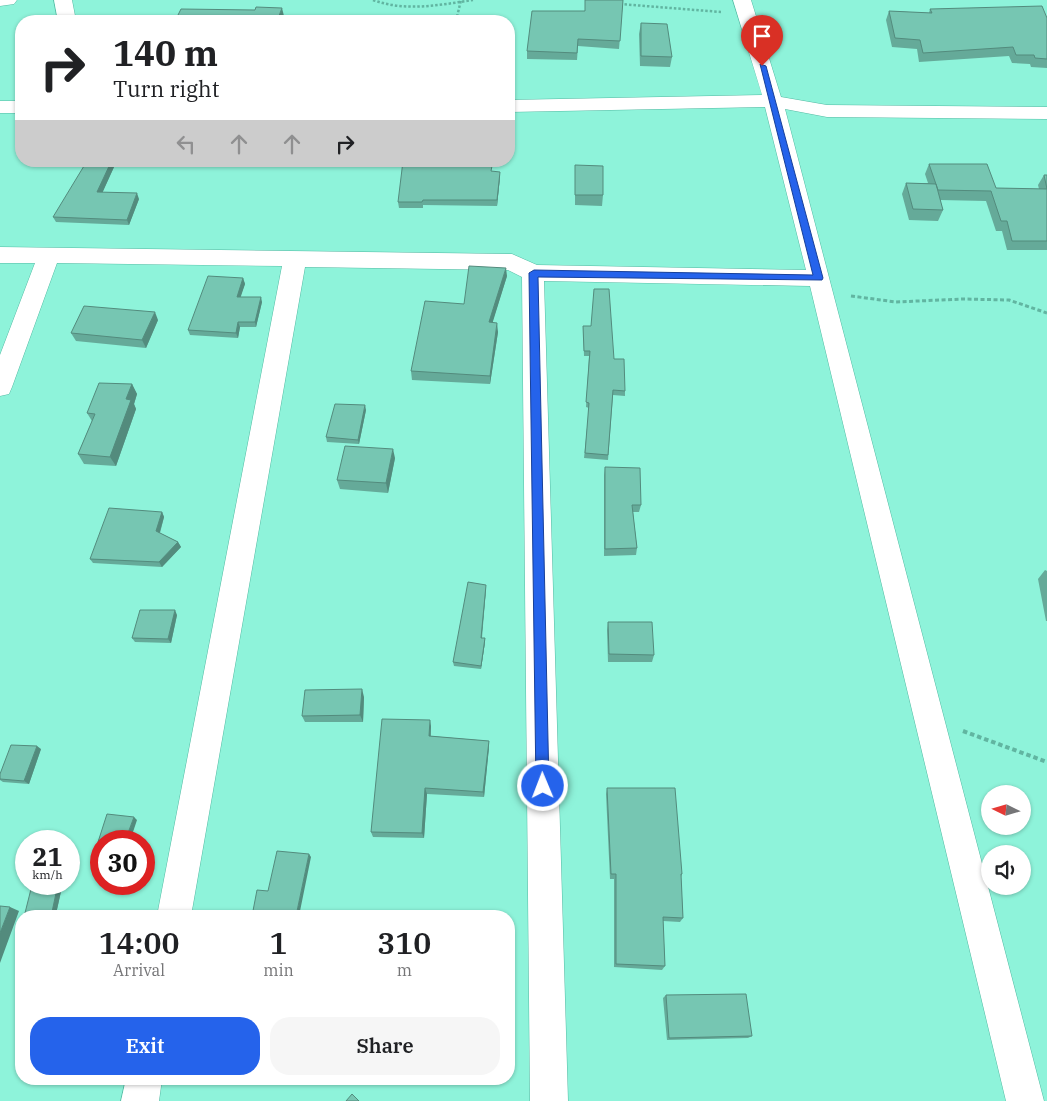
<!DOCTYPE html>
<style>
body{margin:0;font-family:"IBM Plex Serif",serif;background:#f6f6f6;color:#202124;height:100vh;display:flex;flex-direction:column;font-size:19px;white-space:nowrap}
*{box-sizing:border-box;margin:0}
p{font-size:16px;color:#757577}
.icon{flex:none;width:28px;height:28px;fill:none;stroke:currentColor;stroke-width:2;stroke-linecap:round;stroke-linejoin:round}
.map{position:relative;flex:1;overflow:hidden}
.side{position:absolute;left:15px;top:910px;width:500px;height:175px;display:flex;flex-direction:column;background:#fff;border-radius:20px;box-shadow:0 1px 4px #0004}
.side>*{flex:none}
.guide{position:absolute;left:15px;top:15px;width:500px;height:152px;border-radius:20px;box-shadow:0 1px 4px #0004;background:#fff;color:#202124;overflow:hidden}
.needle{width:32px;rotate:275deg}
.controls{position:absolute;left:981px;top:785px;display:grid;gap:10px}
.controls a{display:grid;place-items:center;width:50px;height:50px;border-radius:50%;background:#fff;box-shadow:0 1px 4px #0004;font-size:25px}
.speed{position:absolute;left:15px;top:830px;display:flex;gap:10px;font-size:25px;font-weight:700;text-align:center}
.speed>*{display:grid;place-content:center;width:65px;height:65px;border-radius:50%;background:#fff;box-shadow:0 1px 4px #0004;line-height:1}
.speed small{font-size:12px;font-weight:400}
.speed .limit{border:8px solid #d22;background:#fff;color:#111}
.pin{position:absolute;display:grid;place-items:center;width:42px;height:42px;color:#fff;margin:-51px -21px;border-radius:50% 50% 50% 0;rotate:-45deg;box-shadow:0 0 5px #0007}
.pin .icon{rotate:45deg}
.me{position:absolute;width:55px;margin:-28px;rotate:359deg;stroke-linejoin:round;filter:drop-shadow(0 0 4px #0008)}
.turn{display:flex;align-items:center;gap:18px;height:105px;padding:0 15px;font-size:22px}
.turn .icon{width:65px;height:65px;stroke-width:2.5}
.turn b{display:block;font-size:35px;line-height:42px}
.lanes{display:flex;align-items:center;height:48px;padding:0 15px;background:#0003;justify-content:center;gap:25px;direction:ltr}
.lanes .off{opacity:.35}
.eta{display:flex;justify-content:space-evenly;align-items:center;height:85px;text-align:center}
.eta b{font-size:30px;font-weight:600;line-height:35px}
.primary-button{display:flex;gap:10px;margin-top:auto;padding:10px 15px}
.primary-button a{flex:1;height:58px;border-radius:20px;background:#2563eb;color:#fff;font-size:20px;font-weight:600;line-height:58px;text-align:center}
.primary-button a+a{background:#f6f6f6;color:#202124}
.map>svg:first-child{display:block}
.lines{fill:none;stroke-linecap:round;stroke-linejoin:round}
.minor-casing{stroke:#54baa3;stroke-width:1}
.path-far2{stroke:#61b5a1;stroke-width:2.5;stroke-dasharray:2.5 2;stroke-linecap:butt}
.path-far1{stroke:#61b5a1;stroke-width:3;stroke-dasharray:4 2.5;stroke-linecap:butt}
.path{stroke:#61b5a1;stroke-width:4;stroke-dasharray:4.5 3;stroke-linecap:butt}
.minor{fill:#fff;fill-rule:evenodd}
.wall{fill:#65aa99}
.shaded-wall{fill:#538b7d}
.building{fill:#76c6b2;stroke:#538b7d}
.route{fill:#2563eb;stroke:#184099}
</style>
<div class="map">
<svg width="1047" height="1101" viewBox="0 0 1047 1101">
<rect width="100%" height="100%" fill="#8ef3da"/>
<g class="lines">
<defs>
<path id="minor" d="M0 0H17L14 4 0 6Z
M54 0H72L76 21H58Z
M733 0H751L781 97 827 105 1047 107V119L827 117 785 109 1044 1101H1006L810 286 544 281 568 1101H530L522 277 508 270 305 267 191 916H157L282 266 57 263 12 387 9 394 0 396V355L35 263H0V247L512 254 537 265 806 270 765 107 509 112V100L762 95Z
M0 101H21V113H0Z
M126 1079H162L159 1101H121Z"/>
</defs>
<!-- minor casing -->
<use href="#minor" class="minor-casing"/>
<!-- path-far2 -->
<path class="path-far2" d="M373 0C406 12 439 5 473 0
M620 4 721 12
M456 21 461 0"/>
<!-- path-far1 -->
<path class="path-far1" d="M851 296 896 302 963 299 1009 300 1047 313"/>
<!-- path -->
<path class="path" d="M963 731 1047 762"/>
<!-- minor -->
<use href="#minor" class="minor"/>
</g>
<!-- wall -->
<path class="wall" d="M623 0 619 49 578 46 577 60 527 59V51L584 11Z
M930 9 1047 18V68L1031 67 1030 64 1012 63 1009 56 919 62 917 49 892 47 886 20 889 11 929 13Z
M641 23 672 57 670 67 640 66 639 34Z
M111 162 114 167 102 193 139 199 129 225 56 222 53 217Z
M929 164 996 188 1039 189 1038 185 1044 175H1047V250H1007L1002 231H996L986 201 940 200 943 210 938 221 909 220 902 194 906 183H928L925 174Z
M575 165 603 195 602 206 575 205Z
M492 171 500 177 497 206 423 205V208H399L398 202Z
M507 276 492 323 498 332 490 384 412 380 411 371 464 304Z
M243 278 245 284 240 297 262 302 256 327H240L238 338 190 335 188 330Z
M158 320 146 348 76 341 71 333Z
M583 326 614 359 625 391V396L613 395 608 460 584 458 589 408 586 407 589 356H584Z
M132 384 137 394 134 404 136 409 116 466 84 464 78 454 92 421 87 413Z
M366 410 359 444 327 442 326 437Z
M395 458 388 493 340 489 337 480Z
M605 467 641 505 639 512H633L637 548 636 555 604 556V475Z
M162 512 164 517 160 533 178 542 181 547 162 567 93 563 90 559Z
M1045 570 1047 571V621H1046L1038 579Z
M486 589 482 638H485V642L481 669 454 666 453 662Z
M177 615 171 643 135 642 132 638Z
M608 622 654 655 652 662H608L607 630Z
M364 697 363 722H305L302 716Z
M431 726V736L489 741V747L484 797 427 794 424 838 373 837 371 832Z
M41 749 29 784 3 782 0 780V774Z
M607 788 682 874 681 877 683 918 680 922 663 921 665 966 662 970 614 967V879H610L606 794Z
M58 884 62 887 56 914 29 915 25 913Z
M666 995 752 1036 748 1038 667 1040 663 998Z
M365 1079H408V1081Z"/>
<!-- shaded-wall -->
<path class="shaded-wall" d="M282 8 284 16 282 21H277Z
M111 162 114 167 100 198 97 192Z
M500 172V177L497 206V200Z
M137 193 139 199 129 225 127 220Z
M506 268 507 276 490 331 489 322Z
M243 278 245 284 239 302 237 297Z
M261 297 262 302 256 327 255 322Z
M155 312 158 320 146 348 142 340Z
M238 322 240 327 238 338 236 333Z
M497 323 498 332 490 384V376Z
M132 384 137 394 134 404 136 409 116 466 110 457 126 399Z
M365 405 366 410 359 444 358 440Z
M393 449 395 458 388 493 386 483Z
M162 512 164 517 159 535 156 531Z
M178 542 181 547 162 567 159 562Z
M486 585V589L481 642V638Z
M175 610 177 615 171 643 168 639Z
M485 638V642L481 669V666Z
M362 689 364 697 363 722 360 715Z
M430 720 431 726 430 742 429 736Z
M489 741V747L484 797 483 792Z
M37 746 41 749 29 784 24 781Z
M425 788 427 794 424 838 422 833Z
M134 817 137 820 130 841H125Z
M309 854 311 857 299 916H296Z
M58 884 62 887 56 914 52 912Z
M10 907 19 911 0 963V933Z"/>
<!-- building -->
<path class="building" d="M585 0H623L620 41 578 39 577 53 527 51 532 11H585Z
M1042 6 1047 18V59L1035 58 1034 55H1016L1013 47 923 53 920 40 895 38 889 11 932 13 930 9Z
M256 7 282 8 277 21H175L181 9 255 10Z
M641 23 667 24 672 57 641 56Z
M87 161 111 162 97 192 137 193 127 220 53 217Z
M403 161H493L491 171 500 172 497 200H423L422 202H398Z
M929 164H987L996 188 1047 189 1044 175H1047V241H1012L1007 221H1001L991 191 938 190Z
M575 165 603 166V195H575Z
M906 183 936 184 943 210 913 209Z
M469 266 506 268 489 322 497 323 490 376 411 371 425 301 464 304Z
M208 276 243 278 237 297H261L255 322H238L236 333 188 330Z
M594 289H609L614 359H624L625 391 613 390 608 455 585 453 589 403 586 402 590 351H584L583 326H591Z
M84 306 155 312 142 340 71 333Z
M99 383 132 384 126 399 131 400 110 457 78 454 95 414 87 413Z
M335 404 365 405 358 440 326 437Z
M345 446 393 449 386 483 337 480Z
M605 467 640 468 641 505H632L637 548 605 549Z
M109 508 162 512 156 531 178 542 159 562 90 559Z
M468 582 486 585 481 638H485L481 666 453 662Z
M140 610H175L168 639 132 638Z
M608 622H652L654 655 609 654Z
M362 689 360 715 302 716 305 690Z
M382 719 430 720 429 736 489 741 483 792 425 788 422 833 371 832Z
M11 745 37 746 24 781 0 779V774Z
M607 788H675L682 874H681L683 918 663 917 665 966 616 964V874H611Z
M107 814 134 817 125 841H101V843L98 842Z
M277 851 309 854 296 916H252L257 890 268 891Z
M58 884 52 912 25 913 32 885Z
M0 906 10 907 0 933Z
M746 994 752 1036 669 1038 666 995Z
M365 1079H407V1081Z
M352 1094 359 1101H346Z"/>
<!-- route -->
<path class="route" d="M760 64 766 66 823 278 822 280 538 277 549 786 548 790 543 792 538 790 536 786 529 273 534 270 813 275Z"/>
</svg>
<div class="controls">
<a><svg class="needle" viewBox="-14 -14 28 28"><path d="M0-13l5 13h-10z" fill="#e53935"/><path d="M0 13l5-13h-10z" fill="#757577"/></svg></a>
<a><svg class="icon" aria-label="sound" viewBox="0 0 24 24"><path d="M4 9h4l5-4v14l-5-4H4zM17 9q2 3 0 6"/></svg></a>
</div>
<div class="speed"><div>21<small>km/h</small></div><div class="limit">30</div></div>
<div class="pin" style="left:762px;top:66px;background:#d93025"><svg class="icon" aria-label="arrive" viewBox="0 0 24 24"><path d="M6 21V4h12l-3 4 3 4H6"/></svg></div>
<svg class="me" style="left:543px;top:786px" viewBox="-20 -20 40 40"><circle r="17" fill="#2563eb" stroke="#fff" stroke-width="3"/><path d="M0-11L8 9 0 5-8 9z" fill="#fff"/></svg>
<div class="guide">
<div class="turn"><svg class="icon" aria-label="right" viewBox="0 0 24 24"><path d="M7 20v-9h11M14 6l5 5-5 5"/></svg><div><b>140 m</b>Turn right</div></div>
<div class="lanes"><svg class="icon off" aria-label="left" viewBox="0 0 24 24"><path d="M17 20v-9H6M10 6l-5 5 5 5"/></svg><svg class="icon off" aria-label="ahead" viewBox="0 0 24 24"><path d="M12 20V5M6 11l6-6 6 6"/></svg><svg class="icon off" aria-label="ahead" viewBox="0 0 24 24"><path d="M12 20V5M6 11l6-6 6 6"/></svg><svg class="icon" aria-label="right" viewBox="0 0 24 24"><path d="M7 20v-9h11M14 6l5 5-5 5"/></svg></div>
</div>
<section class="side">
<div class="eta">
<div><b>14:00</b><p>Arrival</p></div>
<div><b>1</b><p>min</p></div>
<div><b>310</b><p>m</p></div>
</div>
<div class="primary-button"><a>Exit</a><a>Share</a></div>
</section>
</div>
